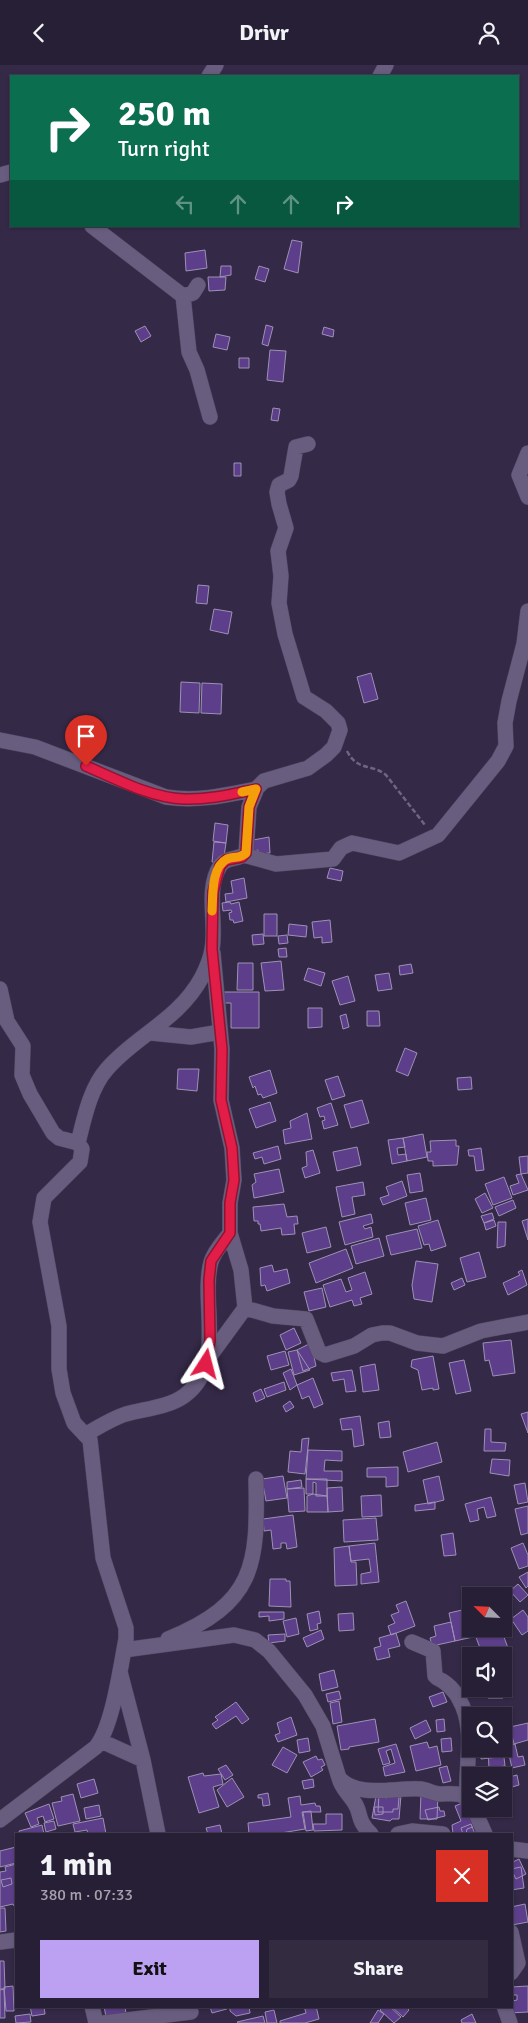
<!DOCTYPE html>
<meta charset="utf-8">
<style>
body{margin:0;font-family:Signika,sans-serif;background:#332c41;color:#f1f3f6;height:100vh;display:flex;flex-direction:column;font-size:19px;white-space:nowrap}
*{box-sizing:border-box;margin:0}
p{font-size:16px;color:#a4a2ad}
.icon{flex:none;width:28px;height:28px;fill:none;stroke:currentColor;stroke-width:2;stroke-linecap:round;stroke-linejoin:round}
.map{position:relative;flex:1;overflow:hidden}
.sheet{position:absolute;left:15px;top:1768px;width:498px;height:175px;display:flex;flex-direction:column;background:#271f35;border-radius:0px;box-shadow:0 1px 4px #0004,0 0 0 1px #433d50}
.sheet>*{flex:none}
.hud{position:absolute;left:10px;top:10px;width:509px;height:152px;border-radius:0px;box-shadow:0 1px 4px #0004,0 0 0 1px #433d50;background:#0b6e4f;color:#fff;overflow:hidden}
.needle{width:32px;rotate:294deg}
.fabs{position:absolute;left:462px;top:1522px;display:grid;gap:10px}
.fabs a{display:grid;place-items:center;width:50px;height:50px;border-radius:0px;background:#271f35;box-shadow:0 1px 4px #0004,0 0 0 1px #433d50;font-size:25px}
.pin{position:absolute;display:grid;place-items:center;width:42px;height:42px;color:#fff;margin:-51px -21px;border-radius:50% 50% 50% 0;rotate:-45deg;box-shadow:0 0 5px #0007}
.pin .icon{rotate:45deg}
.me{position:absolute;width:55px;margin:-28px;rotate:9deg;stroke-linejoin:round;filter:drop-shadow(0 0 4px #0008)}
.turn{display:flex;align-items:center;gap:18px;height:105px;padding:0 25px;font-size:22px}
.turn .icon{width:65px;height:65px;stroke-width:2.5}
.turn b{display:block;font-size:35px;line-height:42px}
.lanes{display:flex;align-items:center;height:48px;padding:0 25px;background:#0003;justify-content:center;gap:25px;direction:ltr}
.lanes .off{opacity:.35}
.round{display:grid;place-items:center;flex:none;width:52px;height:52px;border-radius:0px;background:#332c41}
.headline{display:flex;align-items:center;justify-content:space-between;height:85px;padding:0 25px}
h1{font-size:30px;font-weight:700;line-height:38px}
.button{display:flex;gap:10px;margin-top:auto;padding:10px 25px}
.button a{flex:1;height:58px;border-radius:0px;background:#bca0f2;color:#111;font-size:20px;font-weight:700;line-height:58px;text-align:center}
.button a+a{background:#332c41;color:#f1f3f6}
header{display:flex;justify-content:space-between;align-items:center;height:65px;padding:0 25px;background:#271f35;font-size:22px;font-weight:700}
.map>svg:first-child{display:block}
.building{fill:#5d3e8a;stroke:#9d91b5}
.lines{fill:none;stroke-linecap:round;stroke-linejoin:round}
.minor-casing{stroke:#4f455f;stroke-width:16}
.path{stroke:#6f6580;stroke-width:2.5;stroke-dasharray:5 2.5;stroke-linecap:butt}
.minor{stroke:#685d7e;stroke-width:15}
.route-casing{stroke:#92132f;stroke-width:12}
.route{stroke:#e11d48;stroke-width:9}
.slow{stroke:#f59e0b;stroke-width:9}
</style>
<header><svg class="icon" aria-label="back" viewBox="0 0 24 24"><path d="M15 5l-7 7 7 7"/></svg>Drivr<svg class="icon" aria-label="person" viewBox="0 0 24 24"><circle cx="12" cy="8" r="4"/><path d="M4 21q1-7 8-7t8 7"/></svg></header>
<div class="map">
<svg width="528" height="1958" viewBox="0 0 528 1958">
<rect width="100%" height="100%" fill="#342947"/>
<!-- building -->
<path class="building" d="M292 175 302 177 298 208 284 204Z
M205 185 207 203 186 206 185 188Z
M221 201H231V210L220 212Z
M259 201 269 204 265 217 255 214Z
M208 212H226L225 225 209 226Z
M266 260 273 262 268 281 262 279Z
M145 261 151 271 141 277 135 266Z
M324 262 334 265 333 272 322 269Z
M216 269 230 272 227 285 213 282Z
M270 285 286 286 283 317 267 315Z
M239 293H249V303H239Z
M273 343 280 344 278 356 271 355Z
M234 398H241V411H234Z
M198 520 209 521 207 539 196 538Z
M214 544 232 547 228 569 210 565Z
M371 608 378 634 364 638 357 612Z
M181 617 200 618 199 648 180 647Z
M202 618 222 619 221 649 201 648Z
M215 758 228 760 226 778 213 776Z
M269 772 270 788 259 789 258 785 249 787 248 776Z
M214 777 226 778 223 798 212 797Z
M330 803 343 806 341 816 327 813Z
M244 813 247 833 226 837 225 829 233 828 231 816Z
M230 837 231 839 239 837 243 856 234 858 233 855H230L229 848 232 847 231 845 223 846 222 838Z
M264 849H277V871H264Z
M330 855 332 877 322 878V872L314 873 312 857Z
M289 859 307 861 306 872 288 870Z
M263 869 264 879 253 880 252 870Z
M287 870 288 878 279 879 278 871Z
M286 883 287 892H279L278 884Z
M281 896 284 925 265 926 261 898Z
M238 898H253V925H237Z
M411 899 413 908 400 910 399 901Z
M308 903 325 908 321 921 304 915Z
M389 908 392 924 378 926 375 910Z
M348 911 355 936 340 940 332 916Z
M220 927H259V963H231V938H220Z
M308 943H322V962L308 963Z
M367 946H379L380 961H367Z
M346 949 349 962 343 964 340 951Z
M405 983 417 988 408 1011 396 1006Z
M178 1004H199L197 1026 177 1024Z
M270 1005 277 1028 263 1033 261 1029 258 1030 255 1021 253 1023 249 1012Z
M338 1011 345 1031 332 1035 325 1015Z
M471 1012 472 1024 458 1025 457 1013Z
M362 1035 369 1058 351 1063 344 1040Z
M270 1037 276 1056 256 1063 249 1044Z
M331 1038 338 1060 324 1064 322 1056 325 1055 324 1051 320 1052 317 1043Z
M307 1048 312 1074 285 1079 283 1065 291 1063 290 1056Z
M423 1069 427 1092 407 1096 403 1073Z
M403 1073 405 1082 397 1083 398 1090 406 1089 407 1096 392 1099 388 1075Z
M456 1075V1081H459L457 1100 433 1101V1096H428L427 1087H431L430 1076Z
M278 1081 281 1094 264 1099 262 1092 255 1094 253 1088Z
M357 1082 361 1100 337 1106 333 1087Z
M481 1083 484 1105 476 1106 474 1091H469L468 1085Z
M313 1085 320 1108 305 1113 302 1103 307 1101 306 1087Z
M528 1091V1108L521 1109 519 1092Z
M279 1104 284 1127 254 1133 252 1120 256 1117 254 1109Z
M420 1108 423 1126 410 1128 407 1110Z
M521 1109 528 1125 513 1130 510 1121 519 1118 516 1110Z
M504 1112 512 1133 493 1140 485 1119Z
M402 1116 407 1131 383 1140 380 1133 389 1130 386 1122Z
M363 1117 365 1130 352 1132 355 1149 342 1152 336 1122Z
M485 1128 493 1143 482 1148 475 1134Z
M426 1133 431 1155 410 1160 405 1138Z
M513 1135 516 1143 499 1151 495 1142Z
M284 1139 287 1152 297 1151 298 1159H294L295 1169 282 1170 281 1163 261 1166 260 1159H258V1156H254L253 1142Z
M492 1148 494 1154 484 1158 481 1151Z
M371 1149 373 1158 363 1161 365 1164 371 1162 373 1172 345 1180 339 1157Z
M528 1154V1175L522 1156Z
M438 1155 446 1181 431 1186 429 1179 424 1180 418 1161Z
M494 1155 496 1161 486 1165 484 1158Z
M498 1157H506L505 1181 497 1183Z
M326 1162 331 1182 307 1188 302 1168Z
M417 1164 422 1183 391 1190 386 1171Z
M379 1173 384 1191 356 1199 351 1181Z
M346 1184 353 1203 316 1218 309 1198Z
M479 1187 486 1212 467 1217 460 1193Z
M416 1196 438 1199 432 1237 414 1234 412 1220Z
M272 1200 274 1207 287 1204 290 1218 267 1226 265 1220 261 1221 260 1203Z
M522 1205 527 1220 508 1230 503 1218 520 1210 518 1207Z
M365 1207 372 1229 360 1233 362 1239 354 1241 352 1235 330 1242 323 1220 341 1214 346 1227 352 1225 348 1213Z
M462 1213 465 1220 454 1225 451 1218Z
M322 1223 326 1242 309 1246 304 1227Z
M294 1263 301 1278 286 1285 280 1270Z
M511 1275 515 1308 493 1311 489 1295 485 1296 483 1278Z
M311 1278 316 1301 303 1306 297 1285Z
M297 1285 310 1305 294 1310 288 1287Z
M285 1286 289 1300 271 1305 267 1291Z
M433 1291 439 1324 433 1325V1323L422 1325 418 1305 411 1302 412 1295Z
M464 1295 471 1326 456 1329 449 1298Z
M375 1299 379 1325 363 1327 360 1302Z
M291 1304 297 1320 290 1325 283 1308Z
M352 1305 356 1326 346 1327 344 1314 333 1316 331 1308Z
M313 1313 323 1339 314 1343 309 1331 302 1334 297 1320Z
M284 1317 286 1325 267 1332 264 1324Z
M261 1324 265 1333 256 1337 253 1328Z
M290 1336 294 1342 286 1347 283 1341Z
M528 1347V1368L521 1349Z
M360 1351 364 1380 354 1382 352 1364 342 1365 340 1354Z
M389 1356 391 1372 380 1373 378 1358Z
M485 1364H491V1377L506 1378 505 1386H484Z
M309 1373 305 1409 288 1407 290 1386 301 1387 302 1374Z
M437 1377 442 1397 408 1407 403 1387Z
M308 1385 342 1386V1396L325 1395 324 1406H342V1416L306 1414Z
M492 1394 510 1395 509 1411 490 1408Z
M398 1402V1421L386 1422V1412H367V1403Z
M283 1411 287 1433 266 1436 262 1414Z
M439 1411 444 1435 428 1439 423 1415Z
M306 1414H327V1431H316V1418L313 1417V1429H306Z
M301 1415 302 1422 287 1424V1417Z
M525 1418 528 1437 518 1439 514 1420Z
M342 1422 343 1446 328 1447 327 1423Z
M304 1423 305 1446 289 1447 287 1424Z
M313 1429 327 1431 328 1447H307V1431Z
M381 1430 382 1451 362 1452 361 1431Z
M491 1432 496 1451 487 1453 484 1442 477 1444 479 1455 470 1457 465 1439Z
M435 1437V1444L415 1446V1440Z
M528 1441V1468L521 1470 515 1444Z
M293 1450 297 1482 287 1484 286 1478H281V1483L273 1484 271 1465 264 1466 263 1454Z
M376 1453 378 1475 344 1477 343 1455Z
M453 1468 456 1490 444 1491 441 1470Z
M375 1478 379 1517 361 1519V1509L371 1507 369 1494 351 1496 349 1481Z
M523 1478 528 1490V1501L519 1504 511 1483Z
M349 1481 351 1497H356L357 1520 335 1521 334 1483Z
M528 1507V1521L526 1523 519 1512Z
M270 1514H286V1516H290L291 1542 269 1541Z
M518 1519 528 1530 520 1537 510 1526Z
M504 1523 513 1535 504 1542V1531H492Z
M406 1536 415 1561 391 1570 388 1561 395 1558 391 1550 399 1547 396 1540Z
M471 1543 470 1559 473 1572 455 1576 449 1548Z
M523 1545 528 1552V1566L522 1570 511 1554Z
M319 1546 321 1558 317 1559 318 1564 310 1566 307 1549Z
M259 1547H284V1554L269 1556V1551L259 1552Z
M353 1548 354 1565 339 1566 338 1549Z
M296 1553 299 1569 287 1572 283 1556Z
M451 1557 455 1576 432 1581 430 1573 436 1571 434 1561Z
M482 1564H501L508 1583 483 1591 474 1567Z
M321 1565 324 1574 307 1582 303 1573Z
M396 1568 400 1581 388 1584 390 1592 377 1595 374 1583 381 1581 379 1573Z
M285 1569V1576L269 1578 268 1570Z
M334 1605 338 1622 322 1626 319 1609Z
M488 1624H503V1633H488Z
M339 1626 341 1634 328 1637 326 1629Z
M443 1627 447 1637 433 1642 429 1632Z
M339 1636 342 1657 333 1659 330 1638Z
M236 1637 249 1654 242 1659 236 1651 216 1664 212 1659 218 1655 215 1652Z
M492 1645 493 1651H479L478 1647Z
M291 1652 297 1670 278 1677 275 1670 280 1668 277 1658Z
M375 1654 379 1677 349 1682V1684L341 1685 337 1661Z
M444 1654 445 1666 437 1667 436 1655Z
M426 1655 431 1666 415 1674 410 1663Z
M528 1658V1675L514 1679 510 1662Z
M308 1673 310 1686 299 1688 297 1675Z
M451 1673 452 1686 442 1687 441 1674Z
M427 1677 429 1683 437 1681 441 1700 416 1706 410 1681Z
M396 1679 405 1707 385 1711 383 1702 395 1698 391 1684 386 1686 390 1698 383 1700 378 1684Z
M515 1679 518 1692 523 1691 525 1700 512 1703 507 1681Z
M283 1682 297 1690 287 1708 272 1700Z
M503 1684 505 1701 489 1703 488 1685Z
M499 1685V1692L481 1694 480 1686Z
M316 1691 318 1695 322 1694 325 1700 321 1702 323 1705 311 1712 303 1697Z
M226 1700 233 1710 225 1715 218 1704Z
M447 1701 451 1716 443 1718 439 1703Z
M505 1703 508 1711H494L493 1706Z
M203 1708 204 1711 221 1709 223 1719 213 1722 219 1742 199 1748 188 1712Z
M517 1710 519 1720 512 1722 509 1712Z
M232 1713 244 1732 227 1742 217 1725Z
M94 1714 98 1728 81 1733 77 1719Z
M313 1714 314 1722 304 1724 302 1716Z
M268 1728 270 1740 263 1741 262 1733H258V1730Z
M421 1728H438L437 1754H420Z
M73 1729 80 1756 58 1761 52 1738 62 1736 61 1732Z
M379 1729 399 1732 398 1744H393V1747H378Z
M389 1729 401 1730 399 1754H392L390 1756 372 1753 376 1731 387 1733Z
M300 1731 301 1740 315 1738 316 1741H320L321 1747H302L305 1764 275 1769H249L248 1758 291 1752 288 1733Z
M467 1736 478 1760 467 1764 466 1769H453L452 1760 461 1756 455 1741Z
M49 1739 54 1754 45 1757 43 1751 37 1753 39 1759 31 1762 25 1748Z
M99 1740 101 1751 86 1754 84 1743Z
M374 1742H383V1749L375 1750Z
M439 1742 440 1746H444L445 1751 428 1755 425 1745Z
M311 1746 313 1765 306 1766 303 1747Z
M326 1749H342V1765L314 1766 313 1759H326Z
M103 1753 106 1769H88L87 1765 75 1767 73 1759Z
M54 1756 56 1764 46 1767 44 1758Z
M471 1759 475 1769H463L461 1763Z
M42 1760 44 1769H20L19 1766Z
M220 1760 222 1769H208L206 1763Z
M16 1782V1798L0 1802V1786Z
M519 1794 526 1809 516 1814 513 1808 511 1809V1798Z
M16 1799V1841H14L13 1839 0 1842V1807L6 1806 5 1802Z
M521 1802 524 1823 511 1825V1804Z
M11 1813 12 1819 3 1822 1 1815Z
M525 1839 528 1857 512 1860 511 1842Z
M0 1843H5L6 1866 0 1867Z
M0 1896H4L5 1924H0Z
M13 1921 14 1946H6L4 1922Z
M528 1921V1947L509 1948 512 1943V1936L517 1935V1930H511V1922Z
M4 1924 5 1953H0V1925Z
M30 1941H44L45 1949 32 1951Z
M104 1941H125L126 1949 106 1952Z
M227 1941V1944L212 1948 210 1942Z
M230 1941H249L250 1948 236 1951 230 1946Z
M304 1941H316L319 1954 305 1958H280V1956L306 1948Z
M384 1941H389L401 1952 394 1958 380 1945Z
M391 1941H405L409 1945 403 1952Z
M274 1945 277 1958H267L265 1947Z
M378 1945 384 1949 378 1958H370Z
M30 1949 31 1957 16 1958 15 1951Z
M472 1949 476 1958H462L461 1955Z
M263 1951 265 1958H238L237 1957Z"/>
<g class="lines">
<defs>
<path id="minor" d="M209 11 216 0
M380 11 386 0
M0 110 11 107
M92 161 183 231 189 287 197 305 210 352
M183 231 193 228 198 220
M528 388 519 410 528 432
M0 675 35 682 166 732C198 737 226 730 256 724
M244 790 276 799 333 794 341 783 352 778 399 788 438 770 498 696 506 681 505 658 509 636 524 579 528 546
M0 924 7 956 23 981 22 1010 30 1029 53 1068 59 1073 78 1078 82 1084 80 1097 44 1133 40 1157 59 1261V1304L63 1328 74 1358 90 1375 103 1493 126 1563V1574C120 1604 113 1660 96 1682L0 1755
M151 968 191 972 220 967
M78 1078C84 1054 90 1023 107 1004 135 971 179 955 202 912 206 904 211 892 212 884 217 858 205 825 220 801 226 791 238 796 246 788L249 742 257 723 264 716 308 703 326 690 334 682 340 665 338 658 326 646 304 632 285 569 279 538 281 511 278 486 286 463 279 439 277 427 279 420 289 415 291 411 296 382 308 379
M245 1243 273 1251 306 1254 319 1287 325 1290 354 1281 372 1270 382 1268H390L417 1278 443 1281 481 1266 528 1257
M207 1295 245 1243 241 1205 230 1168V1138L234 1115 232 1083 221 1035 222 984 213 888
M85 1370C98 1362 111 1354 126 1349 144 1344 169 1342 184 1331 227 1300 200 1238 211 1197 214 1186 224 1176 230 1168
M168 1574C255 1538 258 1501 256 1414
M412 1577 433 1586 435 1611C438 1615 441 1614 444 1617 449 1620 457 1629 459 1634 476 1663 465 1699 467 1732
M124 1585 234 1570 255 1575 269 1586 305 1630 323 1661 339 1713C358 1734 396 1722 421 1724 427 1725 433 1728 439 1729 452 1729 462 1726 471 1737
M120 1607 143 1695
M101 1676 143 1695 158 1769
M339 1713C342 1724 348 1728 354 1737 362 1748 356 1755 371 1769
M474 1744 485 1769
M398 1769 412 1766 443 1769
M511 1784 528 1786
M511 1867 518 1898 511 1908
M0 1877 16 1875
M92 1941 96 1958
M504 1941 510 1958
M103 1958 191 1947"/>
</defs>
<!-- minor casing -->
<use href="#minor" class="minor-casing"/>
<!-- path -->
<path class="path" d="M347 686C358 707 371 698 386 710L425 760"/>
<!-- minor -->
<use href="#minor" class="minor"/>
</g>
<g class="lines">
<defs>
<path id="route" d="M86 701C116 714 151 733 184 734 209 735 232 729 256 724L249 742 246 788 242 792 226 795 220 801 213 827 212 884 222 984 221 1035 232 1083 234 1115 230 1138V1168L211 1196 209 1215 210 1276 206 1299"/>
</defs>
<!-- route casing -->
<use href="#route" class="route-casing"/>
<!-- route -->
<use href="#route" class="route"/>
<!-- slow -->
<path class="slow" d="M212 846C213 831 211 802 227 794 234 791 240 794 246 788L249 742 256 724 242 727"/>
</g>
</svg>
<div class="fabs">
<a><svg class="needle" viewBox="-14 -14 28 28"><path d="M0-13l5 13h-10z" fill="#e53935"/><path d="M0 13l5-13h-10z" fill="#a4a2ad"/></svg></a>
<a><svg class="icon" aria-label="sound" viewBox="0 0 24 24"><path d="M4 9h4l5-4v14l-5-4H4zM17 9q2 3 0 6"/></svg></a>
<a><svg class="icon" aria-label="search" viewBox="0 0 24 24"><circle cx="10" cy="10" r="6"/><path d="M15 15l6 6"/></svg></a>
<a><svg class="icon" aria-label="layers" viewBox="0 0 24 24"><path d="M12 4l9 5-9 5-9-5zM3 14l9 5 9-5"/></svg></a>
</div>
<div class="pin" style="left:86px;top:701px;background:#d93025"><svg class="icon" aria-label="arrive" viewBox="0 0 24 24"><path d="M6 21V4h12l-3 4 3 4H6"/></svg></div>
<svg class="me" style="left:206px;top:1299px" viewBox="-20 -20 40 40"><path d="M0-17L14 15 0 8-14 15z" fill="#e11d48" stroke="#fff" stroke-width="4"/></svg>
<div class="hud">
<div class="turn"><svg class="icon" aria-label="right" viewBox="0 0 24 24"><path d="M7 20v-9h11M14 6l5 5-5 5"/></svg><div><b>250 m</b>Turn right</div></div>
<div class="lanes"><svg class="icon off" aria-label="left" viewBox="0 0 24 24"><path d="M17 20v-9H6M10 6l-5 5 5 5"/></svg><svg class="icon off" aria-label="ahead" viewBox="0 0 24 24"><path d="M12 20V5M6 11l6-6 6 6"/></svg><svg class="icon off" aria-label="ahead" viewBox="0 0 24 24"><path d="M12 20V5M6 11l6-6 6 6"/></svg><svg class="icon" aria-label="right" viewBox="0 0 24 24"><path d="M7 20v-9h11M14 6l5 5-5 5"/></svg></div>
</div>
<section class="sheet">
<div class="headline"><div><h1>1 min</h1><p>380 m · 07:33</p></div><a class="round" style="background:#d93025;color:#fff"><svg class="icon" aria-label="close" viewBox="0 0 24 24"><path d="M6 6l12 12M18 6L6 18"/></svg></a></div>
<div class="button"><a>Exit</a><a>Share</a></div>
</section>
</div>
